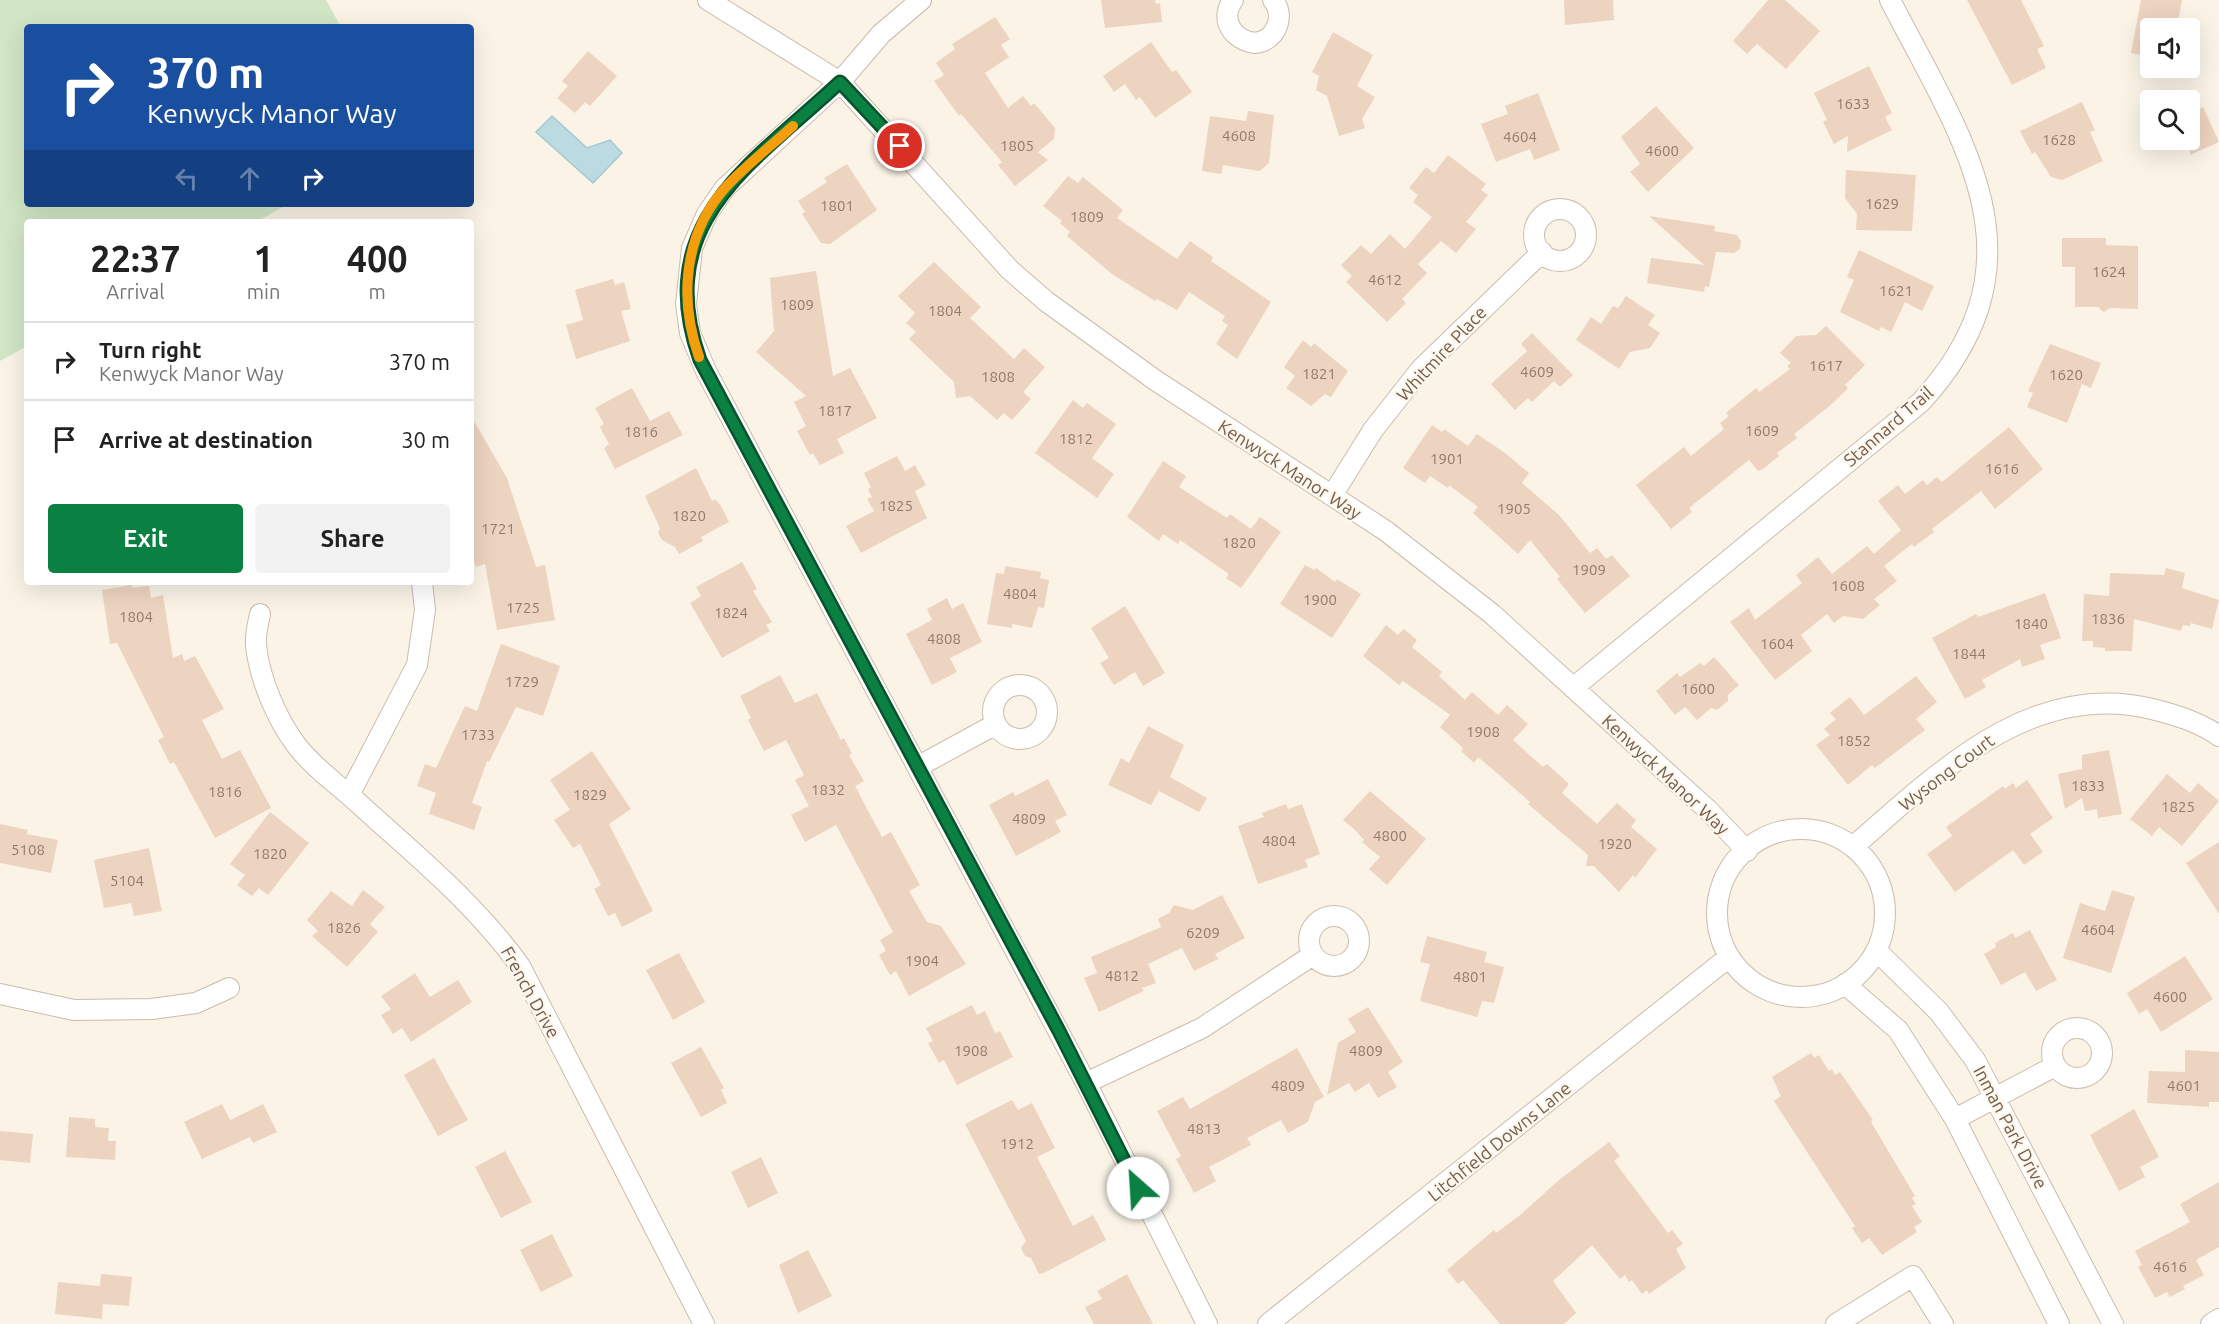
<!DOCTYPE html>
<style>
body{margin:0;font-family:Ubuntu,sans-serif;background:#f2f2f2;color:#222;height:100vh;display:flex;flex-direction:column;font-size:22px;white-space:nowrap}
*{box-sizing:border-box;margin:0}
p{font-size:20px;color:#767676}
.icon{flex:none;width:33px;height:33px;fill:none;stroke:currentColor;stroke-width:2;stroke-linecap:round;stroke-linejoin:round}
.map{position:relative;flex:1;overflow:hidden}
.details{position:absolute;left:24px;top:219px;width:450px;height:366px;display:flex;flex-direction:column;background:#fff;border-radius:6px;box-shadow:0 6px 24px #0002}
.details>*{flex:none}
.guide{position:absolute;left:24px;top:24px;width:450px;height:183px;border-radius:6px;box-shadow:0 6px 24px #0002;background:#1a4fa0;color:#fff;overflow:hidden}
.controls{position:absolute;left:2140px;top:18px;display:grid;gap:12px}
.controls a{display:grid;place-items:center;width:60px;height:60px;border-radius:6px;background:#fff;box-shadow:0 6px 24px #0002;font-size:30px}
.pin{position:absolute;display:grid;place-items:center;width:51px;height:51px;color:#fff;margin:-26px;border:3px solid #fff;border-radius:50%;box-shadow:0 2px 6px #0007}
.me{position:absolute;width:66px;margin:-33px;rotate:334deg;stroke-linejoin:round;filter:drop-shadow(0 0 4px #0008)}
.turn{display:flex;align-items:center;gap:21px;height:126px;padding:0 24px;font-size:27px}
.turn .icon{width:78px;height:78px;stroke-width:2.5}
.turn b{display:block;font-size:42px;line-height:51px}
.lanes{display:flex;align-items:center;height:57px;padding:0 24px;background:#0003;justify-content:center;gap:30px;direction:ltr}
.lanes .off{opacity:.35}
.eta{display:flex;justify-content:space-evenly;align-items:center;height:102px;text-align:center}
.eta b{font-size:36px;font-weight:700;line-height:42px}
.cta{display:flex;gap:12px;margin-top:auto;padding:12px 24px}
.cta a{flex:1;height:69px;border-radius:6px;background:#0b8043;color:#fff;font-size:24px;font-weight:700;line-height:69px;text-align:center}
.cta a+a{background:#f2f2f2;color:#222}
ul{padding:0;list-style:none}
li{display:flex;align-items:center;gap:18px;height:78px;padding:0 24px;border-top:2px solid #e0e0e0}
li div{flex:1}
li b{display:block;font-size:22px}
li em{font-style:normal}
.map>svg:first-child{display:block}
.green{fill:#d1e6c6}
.water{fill:#bcdae2;stroke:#a4c9d2;stroke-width:1.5}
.building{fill:#edd4c0}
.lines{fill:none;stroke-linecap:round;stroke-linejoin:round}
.street-casing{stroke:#cbbcad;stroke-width:22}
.street{stroke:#fff;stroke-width:20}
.route-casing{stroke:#07532c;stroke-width:15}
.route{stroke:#0b8043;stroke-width:10}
.slow{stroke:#f59e0b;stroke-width:10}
.labels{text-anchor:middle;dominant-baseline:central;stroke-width:4.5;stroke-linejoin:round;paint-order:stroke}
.number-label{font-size:15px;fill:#907a6a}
.street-label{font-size:18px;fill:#715c4d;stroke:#fdf7ec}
</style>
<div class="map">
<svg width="2219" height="1324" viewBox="0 0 2219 1324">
<rect width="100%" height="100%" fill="#faf3e6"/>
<!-- green -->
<path class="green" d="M0 0H326L341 27H27V204H288L256 222H27V346L0 361Z"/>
<!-- water -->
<path class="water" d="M552 116 587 148 610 140 622 153 593 183 536 132Z"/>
<!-- building -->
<path class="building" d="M1101 0H1155L1156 4 1160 3 1162 22 1105 28Z
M1564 0H1613L1614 20 1565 25Z
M1768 0H1785L1820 31 1786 69 1757 44 1747 54 1733 41Z
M1967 0H2021L2044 46 2037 49 2046 68 2012 85Z
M2141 0H2182L2177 28H2151V57L2131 53Z
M995 17 1010 39 1001 45 1009 57 985 73 1008 108 1023 96 1031 106 1034 103 1055 128 1054 139 1038 152 1048 160 1015 186 998 165 1002 162 961 114 959 116 934 81 944 75 936 63 955 49 952 44Z
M1333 32 1373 55 1357 86 1375 97 1362 119 1365 128 1339 136 1327 96 1316 90 1319 76 1312 72Z
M1151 42 1172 72 1176 70 1192 92 1155 118 1140 97 1136 100 1125 84 1114 92 1103 76Z
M588 51 617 76 590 106 585 102 575 113 557 98 568 86 562 81Z
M1869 66 1892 113 1885 117 1892 130 1847 152 1848 136 1834 144 1823 122 1827 120 1814 93Z
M1538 93 1560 150 1534 160 1530 149 1496 162 1481 124 1508 114 1505 106Z
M2082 102 2095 130 2090 132 2103 161 2062 180 2051 177 2035 152 2032 154 2020 131Z
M1656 106 1694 148 1648 192 1630 172 1640 164 1621 137Z
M2203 107 2219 142 2190 155V114Z
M1248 111 1274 115 1269 163 1260 171 1223 165 1221 174 1202 171 1210 116 1246 121Z
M1448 155 1486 184 1481 190 1488 195 1466 222 1476 229 1456 253 1441 241 1418 264 1427 273 1402 299 1406 303 1387 322 1346 282 1352 276 1341 265 1361 245 1371 254 1390 234 1405 249 1432 217 1413 202 1418 195 1409 188 1426 167 1434 173Z
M847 164 877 210 830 244 821 243 802 214 805 212 798 201 827 182 824 178Z
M1846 170 1916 175 1912 231 1856 230 1857 214 1845 198Z
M1068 176 1078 183 1083 177 1123 210 1117 218 1177 259 1190 241 1213 257 1211 261 1271 302 1237 359 1216 344 1228 325 1222 321 1225 316 1189 292 1177 310 1157 299 1155 301 1112 274 1067 236 1070 232 1060 223 1062 221 1043 206Z
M1649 216 1715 226 1714 231 1737 235 1741 241 1740 249 1734 253 1716 252 1709 287 1705 286 1704 292 1647 283 1651 258 1704 265Z
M2062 238H2106V245L2138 246V309L2110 308 2104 312 2098 307H2075V267H2062Z
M1859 250 1934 286 1922 311 1905 302 1891 332 1881 327 1879 331 1840 312 1854 280 1847 277Z
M934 262 981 307 970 318 1014 359 1024 348 1045 367 1023 392 1031 399 1012 420 1004 413 997 420 970 396 956 398 954 382 909 339 916 332 906 323 915 313 898 296Z
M816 271 833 376 850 368 877 418 837 439 844 453 820 465 813 453 810 455 797 431 806 426 794 402 806 396 756 352 774 331 770 278Z
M613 279 615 285 624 282 631 309 621 311 630 341 576 359 566 325 583 320 575 290Z
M1626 296 1655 315 1648 325 1660 333 1650 348 1630 352 1619 369 1576 340 1591 317 1601 324 1613 306 1618 308Z
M1826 326 1865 365 1845 385 1848 388 1832 404 1794 434 1797 438 1777 453 1779 456 1763 469 1758 471 1749 460 1689 508 1692 512 1671 529 1636 485 1684 447 1691 456 1724 429 1720 423 1729 416 1726 413 1756 388 1759 392 1790 369 1787 366 1791 363 1780 353 1796 336 1816 335Z
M1532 333 1573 375 1560 387 1554 381 1532 402 1528 398 1515 410 1491 384 1527 351 1521 344Z
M1303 340 1311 347 1314 343 1348 371 1331 397 1325 394 1311 406 1286 388 1295 376 1284 367Z
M2050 344 2101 363 2091 388 2082 384 2067 423 2027 407 2033 393 2028 391Z
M632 388 650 421 669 411 683 435 615 469 604 448 609 444 600 427 604 424 595 408Z
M1073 400 1083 408 1087 403 1116 424 1092 458 1114 474 1097 498 1035 453Z
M471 416 507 478 536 567 545 565 555 620 497 630 485 564 476 567 471 553Z
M1432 425 1442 432 1444 429 1468 446 1477 434 1505 453 1529 473 1522 483 1559 515 1590 553 1597 548 1606 559 1612 555 1630 576 1585 613 1557 579 1560 577 1530 540 1518 554 1473 513 1478 507 1449 485 1448 488 1430 476 1425 483 1403 468Z
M2009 427 2043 469 1995 509 1981 491 1932 529 1934 532 1914 547 1912 544 1884 566 1897 581 1874 599 1880 605 1863 619 1843 616 1834 623 1827 614 1801 635 1812 651 1775 680 1730 622 1749 608 1755 620 1802 583 1796 575 1818 557 1832 574 1867 546 1874 554 1901 530 1878 501 1898 485 1905 494 1923 480 1927 485 1937 477 1942 482Z
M897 456 905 471 915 465 926 485 915 491 927 518 861 553 846 526 874 511 867 499 872 497 868 489 871 488 864 473Z
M1163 461 1186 476 1179 487 1227 518 1230 514 1251 529 1260 517 1281 532 1241 588 1226 578 1229 574 1180 540 1178 544 1163 534 1159 541 1127 517Z
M696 468 712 501 715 499 721 506 729 522 701 537 703 541 679 554 675 547 662 540 658 533 660 528 645 496Z
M742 562 757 589 753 591 772 622 766 625 770 631 722 658 690 603 701 596 696 587Z
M1305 565 1314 570 1316 568 1335 582 1337 579 1361 594 1332 638 1280 604Z
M1005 566 1041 572 1040 578 1049 580 1044 608 1038 607 1032 628 1012 624V628L987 624 996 573 1004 574Z
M2166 568 2185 573 2182 588 2219 600 2212 629 2191 623 2190 626 2183 625 2181 631 2134 619 2132 651H2105V648L2093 647V641H2082L2084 594 2109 596 2110 573 2164 575Z
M132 585V588L149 586 151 598 163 595 173 658 182 654 184 661 195 656 224 709 202 720 222 759 240 750 271 808 215 838 174 762 170 764 158 740 164 737 117 643 110 644 102 590Z
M2045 593 2061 638 2040 645 2045 659 2022 667 2020 659 1982 680 1986 687 1965 699 1932 638 1976 614 1978 617Z
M947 598 952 609 963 603 982 642 950 658 957 672 932 685 906 634 932 620 927 609Z
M1125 606 1165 673 1143 686 1135 672 1114 685 1100 663 1109 658 1091 628Z
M1386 625 1398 635 1404 629 1417 640 1412 647 1442 672 1439 676 1465 700 1472 692 1498 715 1507 705 1528 724 1513 740 1543 767 1547 764 1569 784 1562 793 1597 824 1617 803 1636 820 1631 827 1657 849 1635 878 1633 875 1619 892 1594 866H1586L1588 855 1528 804 1530 802 1490 767 1478 757 1474 763 1461 751 1463 748 1440 727 1450 715 1403 681 1399 685 1363 656Z
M501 644 560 666 543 716 516 707 489 762 487 761 472 803 482 807 474 830 429 814 436 793 417 786 425 764 436 768 465 706 477 711Z
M1714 657 1739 685 1728 695V701L1717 710 1711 708 1697 720 1685 707 1675 715 1656 691 1677 673 1680 677 1700 663 1704 666Z
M780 675 795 703 817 693 841 740 844 738 852 754 849 755 864 781 855 786 882 837 891 832 920 885 909 891 927 922 941 926 966 964 909 996 896 971 890 975 879 955 886 951 880 940 893 932 836 825 805 842 791 815 809 806 795 780 804 775 786 740 764 751 748 720 751 718 740 696Z
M1916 676 1937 702 1916 719 1925 730 1875 768 1872 765 1848 785 1816 745 1830 735 1824 729 1836 719 1830 713 1850 697 1864 715Z
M1148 726 1184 745 1170 777 1207 798 1199 812 1159 791 1151 805 1108 785 1121 758 1129 763Z
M2109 750 2122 814 2098 818 2097 809 2085 811 2082 798 2065 809 2058 774 2082 769V755Z
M592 751 631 809 609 824 653 911 622 927 615 913 608 916 594 889 601 885 580 844 573 848 554 820 570 810 550 780Z
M2167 774 2190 793 2198 783 2219 801 2182 846 2159 827 2152 836 2130 819Z
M1048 779 1067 815 1055 821 1061 832 1016 856 989 805 1013 792 1015 796Z
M2027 780 2053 818 2030 834 2043 852 2024 865 2013 850 1955 892 1927 854 1952 836 1946 827 2003 786 2005 789 2013 783 2016 788Z
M1370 791 1426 839 1387 885 1369 869 1380 857 1362 842 1364 840 1355 830 1343 820Z
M1286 804 1288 809 1302 804 1320 854 1305 860 1308 867 1258 884 1238 826 1264 817 1262 813Z
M270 812 309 843 268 895 259 888 252 896 237 885 245 875 230 864Z
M0 824 28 830 27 834 58 840 51 873 0 863Z
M2219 842V914L2186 863Z
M149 848 162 911 134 916 131 903 104 908 94 860Z
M363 890 385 907 370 924 378 932 347 967 312 936 318 931 307 920 331 891 352 906Z
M2112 890 2135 897 2111 973 2063 958 2080 903 2105 911Z
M1222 895 1245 938 1215 954 1218 959 1194 971 1182 948 1148 964 1156 983 1142 988 1144 991 1099 1012 1084 978 1097 973 1091 957 1161 927 1158 919 1169 913 1174 905 1193 910Z
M2030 930 2057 980 2036 991 2025 972 2001 985 1984 954 1996 947 1995 943 2013 933 2015 938Z
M1427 936 1487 952 1484 962 1504 967 1494 1003 1482 1001 1477 1017 1420 1001 1430 964 1420 962Z
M679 953 705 1002 673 1020 646 970Z
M2185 956 2213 999 2161 1032 2147 1009 2139 1014 2127 993Z
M415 973 430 997 458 980 472 1002 411 1042 402 1028 393 1034 381 1015 391 1009 381 996Z
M972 1005 977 1015 985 1011 995 1033 1000 1031 1013 1057 957 1085 944 1060 939 1063 928 1043 933 1041 926 1028Z
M1368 1007 1403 1062 1388 1072 1397 1087 1378 1098 1369 1083 1355 1092 1349 1083 1327 1095 1338 1043 1356 1032 1348 1019Z
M701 1047 724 1088 721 1090 727 1103 701 1117 671 1063Z
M1297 1048 1324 1097 1315 1102 1308 1122 1288 1133 1281 1120 1247 1138 1251 1145 1209 1167 1216 1181 1194 1193 1176 1159 1181 1156 1157 1111 1183 1097 1190 1109Z
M2185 1050 2219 1052V1102H2209V1107L2147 1103 2149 1071 2185 1072Z
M1811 1053 1814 1058 1819 1055 1829 1071 1832 1069 1835 1075 1840 1072 1873 1120 1871 1122 1915 1196 1912 1198 1916 1204 1912 1206 1922 1222 1914 1227 1917 1232 1882 1255 1869 1238 1862 1243 1852 1228 1855 1226 1774 1101 1781 1096 1772 1077Z
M434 1058 468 1120 438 1136 404 1075Z
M1012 1100 1018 1110 1032 1103 1055 1148 1037 1157 1073 1226 1093 1215 1106 1240 1044 1273 1039 1274 1031 1258 1025 1256 1021 1248 1026 1241 965 1124Z
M222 1104 230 1120 263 1104 277 1132 253 1143 250 1137 202 1159 184 1122Z
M2134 1109 2159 1157 2140 1167 2145 1177 2119 1191 2090 1135Z
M69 1117 95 1119V1127L109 1128 108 1141H116L115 1160 66 1157Z
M0 1131 33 1134 30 1163 0 1160Z
M1609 1142 1620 1156 1614 1161 1668 1233 1672 1230 1683 1244 1676 1249 1686 1268 1649 1294 1647 1290 1642 1294 1632 1280 1629 1282 1625 1275 1620 1279 1592 1245 1553 1281 1576 1313 1564 1324H1500L1463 1280 1458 1284 1447 1270 1494 1230 1496 1233 1519 1216 1559 1180Z
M505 1151 532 1202 501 1218 475 1167Z
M761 1157 778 1193 748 1208 731 1172Z
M2219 1182V1247L2196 1260 2204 1275 2183 1286 2185 1289 2170 1297 2167 1292 2155 1298 2138 1267 2142 1265 2135 1251 2190 1222 2180 1204Z
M552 1234 573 1276 541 1292 520 1250Z
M808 1250 832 1296 798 1313 779 1265Z
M101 1274 132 1277 129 1306 103 1304 102 1319 55 1314 58 1282 100 1286Z
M1127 1274 1153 1324H1094L1085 1307 1102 1299 1097 1291Z"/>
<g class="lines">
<defs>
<path id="street" d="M708 0 840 82 1010 270 1047 302 1155 380 1386 531 1492 614 1708 810 1747 851
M921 0 881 34 840 82 725 188 707 214 692 248 686 304 690 333 706 371 1086 1083 1207 1324
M1233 0C1219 20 1233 40 1255 43 1276 41 1286 16 1273 0
M1534 235a26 26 0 1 1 52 0a26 26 0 1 1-52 0Z
M1333 494 1373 430 1421 369 1542 252
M260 614C258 624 255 635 256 645 259 678 277 720 297 746 314 768 336 783 357 802 414 854 474 902 520 966L704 1324
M993 712a27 27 0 1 1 54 0a27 27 0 1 1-54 0Z
M1573 688 1921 402C2051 260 1962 140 1890 0
M919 766 996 724
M349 795 417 665 425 610 422 582
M1717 913a84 84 0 1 1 168 0a84 84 0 1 1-168 0Z
M1854 846C1937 774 2031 679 2152 709 2176 715 2199 722 2219 736
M1309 941a25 25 0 1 1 50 0a25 25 0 1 1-50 0Z
M1878 952 1939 1012 1975 1060 2113 1324
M1845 984 1898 1030 1955 1119 2059 1324
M0 994 74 1010 152 1009 196 1003 229 988
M2052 1053a25 25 0 1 1 50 0a25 25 0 1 1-50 0Z
M1086 1083 1202 1028 1313 955
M1955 1119 2055 1066
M1268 1324 1729 957
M1836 1324 1913 1276 1943 1324
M2211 1324 2219 1319"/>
</defs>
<!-- street casing -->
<use href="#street" class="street-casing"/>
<!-- street -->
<use href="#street" class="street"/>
</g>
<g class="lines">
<defs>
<path id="route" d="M900 146 840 82C751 165 651 222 700 360L1059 1031 1138 1188"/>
</defs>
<!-- route casing -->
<use href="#route" class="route-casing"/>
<!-- route -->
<use href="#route" class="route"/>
<!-- slow -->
<path class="slow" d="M699 357C679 300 683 236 725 188 745 166 771 146 793 126"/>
</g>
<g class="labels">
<!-- number labels -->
<g class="number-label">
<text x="1853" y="103">1633</text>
<text x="1239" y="135">4608</text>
<text x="1520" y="136">4604</text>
<text x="2059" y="139">1628</text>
<text x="1017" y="145">1805</text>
<text x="1662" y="150">4600</text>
<text x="1882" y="203">1629</text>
<text x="837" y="205">1801</text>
<text x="1087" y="216">1809</text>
<text x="2109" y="271">1624</text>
<text x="1385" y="279">4612</text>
<text x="1896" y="290">1621</text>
<text x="797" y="304">1809</text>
<text x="945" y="310">1804</text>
<text x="1826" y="365">1617</text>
<text x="1537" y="371">4609</text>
<text x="1319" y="373">1821</text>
<text x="2066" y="374">1620</text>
<text x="998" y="376">1808</text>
<text x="835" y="410">1817</text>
<text x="1762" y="430">1609</text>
<text x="641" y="431">1816</text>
<text x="1076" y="438">1812</text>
<text x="1447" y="458">1901</text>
<text x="2002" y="468">1616</text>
<text x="896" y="505">1825</text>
<text x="1514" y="508">1905</text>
<text x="689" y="515">1820</text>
<text x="498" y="528">1721</text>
<text x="1239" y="542">1820</text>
<text x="1589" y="569">1909</text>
<text x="1848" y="585">1608</text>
<text x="1020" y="593">4804</text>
<text x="1320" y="599">1900</text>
<text x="523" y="607">1725</text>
<text x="731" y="612">1824</text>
<text x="136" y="616">1804</text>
<text x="2108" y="618">1836</text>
<text x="2031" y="623">1840</text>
<text x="944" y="638">4808</text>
<text x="1777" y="643">1604</text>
<text x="1969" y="653">1844</text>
<text x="522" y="681">1729</text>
<text x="1698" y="688">1600</text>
<text x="1483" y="731">1908</text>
<text x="478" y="734">1733</text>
<text x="1854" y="740">1852</text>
<text x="2088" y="785">1833</text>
<text x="828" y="789">1832</text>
<text x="225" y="791">1816</text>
<text x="590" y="794">1829</text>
<text x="2178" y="806">1825</text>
<text x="1029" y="818">4809</text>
<text x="1390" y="835">4800</text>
<text x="1279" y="840">4804</text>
<text x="1615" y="843">1920</text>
<text x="28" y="849">5108</text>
<text x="270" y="853">1820</text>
<text x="127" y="880">5104</text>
<text x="344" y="927">1826</text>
<text x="2098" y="929">4604</text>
<text x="1203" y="932">6209</text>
<text x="922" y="960">1904</text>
<text x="1122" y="975">4812</text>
<text x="1470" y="976">4801</text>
<text x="2170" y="996">4600</text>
<text x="971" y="1050">1908</text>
<text x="1366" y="1050">4809</text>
<text x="1288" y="1085">4809</text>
<text x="2184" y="1085">4601</text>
<text x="1204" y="1128">4813</text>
<text x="1017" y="1143">1912</text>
<text x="2170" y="1266">4616</text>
</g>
<!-- street labels -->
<g class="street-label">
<text transform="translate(1441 353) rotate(-47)">Whitmire Place</text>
<text transform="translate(1888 426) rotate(-41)">Stannard Trail</text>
<text transform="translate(1290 469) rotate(33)">Kenwyck Manor Way</text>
<text transform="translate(1946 772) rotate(-37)">Wysong Court</text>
<text transform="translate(1666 774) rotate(43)">Kenwyck Manor Way</text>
<text transform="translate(531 992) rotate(61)">French Drive</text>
<text transform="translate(2011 1127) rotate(62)">Inman Park Drive</text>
<text transform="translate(1499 1141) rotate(-39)">Litchfield Downs Lane</text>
</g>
</g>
</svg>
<div class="controls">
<a><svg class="icon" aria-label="sound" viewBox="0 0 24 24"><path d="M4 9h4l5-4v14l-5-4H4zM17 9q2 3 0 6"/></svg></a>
<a><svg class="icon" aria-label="search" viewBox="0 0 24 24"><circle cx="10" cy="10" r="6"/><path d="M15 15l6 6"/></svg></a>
</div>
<div class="pin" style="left:900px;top:146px;background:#d93025"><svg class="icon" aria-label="arrive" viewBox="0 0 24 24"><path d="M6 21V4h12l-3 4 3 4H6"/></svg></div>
<svg class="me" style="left:1138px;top:1188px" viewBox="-20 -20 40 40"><circle r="19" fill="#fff"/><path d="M0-13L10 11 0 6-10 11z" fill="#0b8043"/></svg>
<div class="guide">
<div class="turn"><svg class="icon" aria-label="right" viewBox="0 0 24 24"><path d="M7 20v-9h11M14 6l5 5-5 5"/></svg><div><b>370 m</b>Kenwyck Manor Way</div></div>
<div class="lanes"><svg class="icon off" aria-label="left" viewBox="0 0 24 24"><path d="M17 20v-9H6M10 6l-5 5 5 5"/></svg><svg class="icon off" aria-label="ahead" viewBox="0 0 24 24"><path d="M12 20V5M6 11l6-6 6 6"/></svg><svg class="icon" aria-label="right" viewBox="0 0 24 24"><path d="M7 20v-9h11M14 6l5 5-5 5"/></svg></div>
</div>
<section class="details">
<div class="eta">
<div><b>22:37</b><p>Arrival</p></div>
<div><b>1</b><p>min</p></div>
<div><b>400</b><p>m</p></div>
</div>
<ul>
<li><svg class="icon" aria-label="right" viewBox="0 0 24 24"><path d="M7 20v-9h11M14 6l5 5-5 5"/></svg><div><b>Turn right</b><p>Kenwyck Manor Way</p></div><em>370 m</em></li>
<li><svg class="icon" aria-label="arrive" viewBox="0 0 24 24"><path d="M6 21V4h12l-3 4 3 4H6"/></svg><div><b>Arrive at destination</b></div><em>30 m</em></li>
</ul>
<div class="cta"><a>Exit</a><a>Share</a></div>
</section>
</div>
